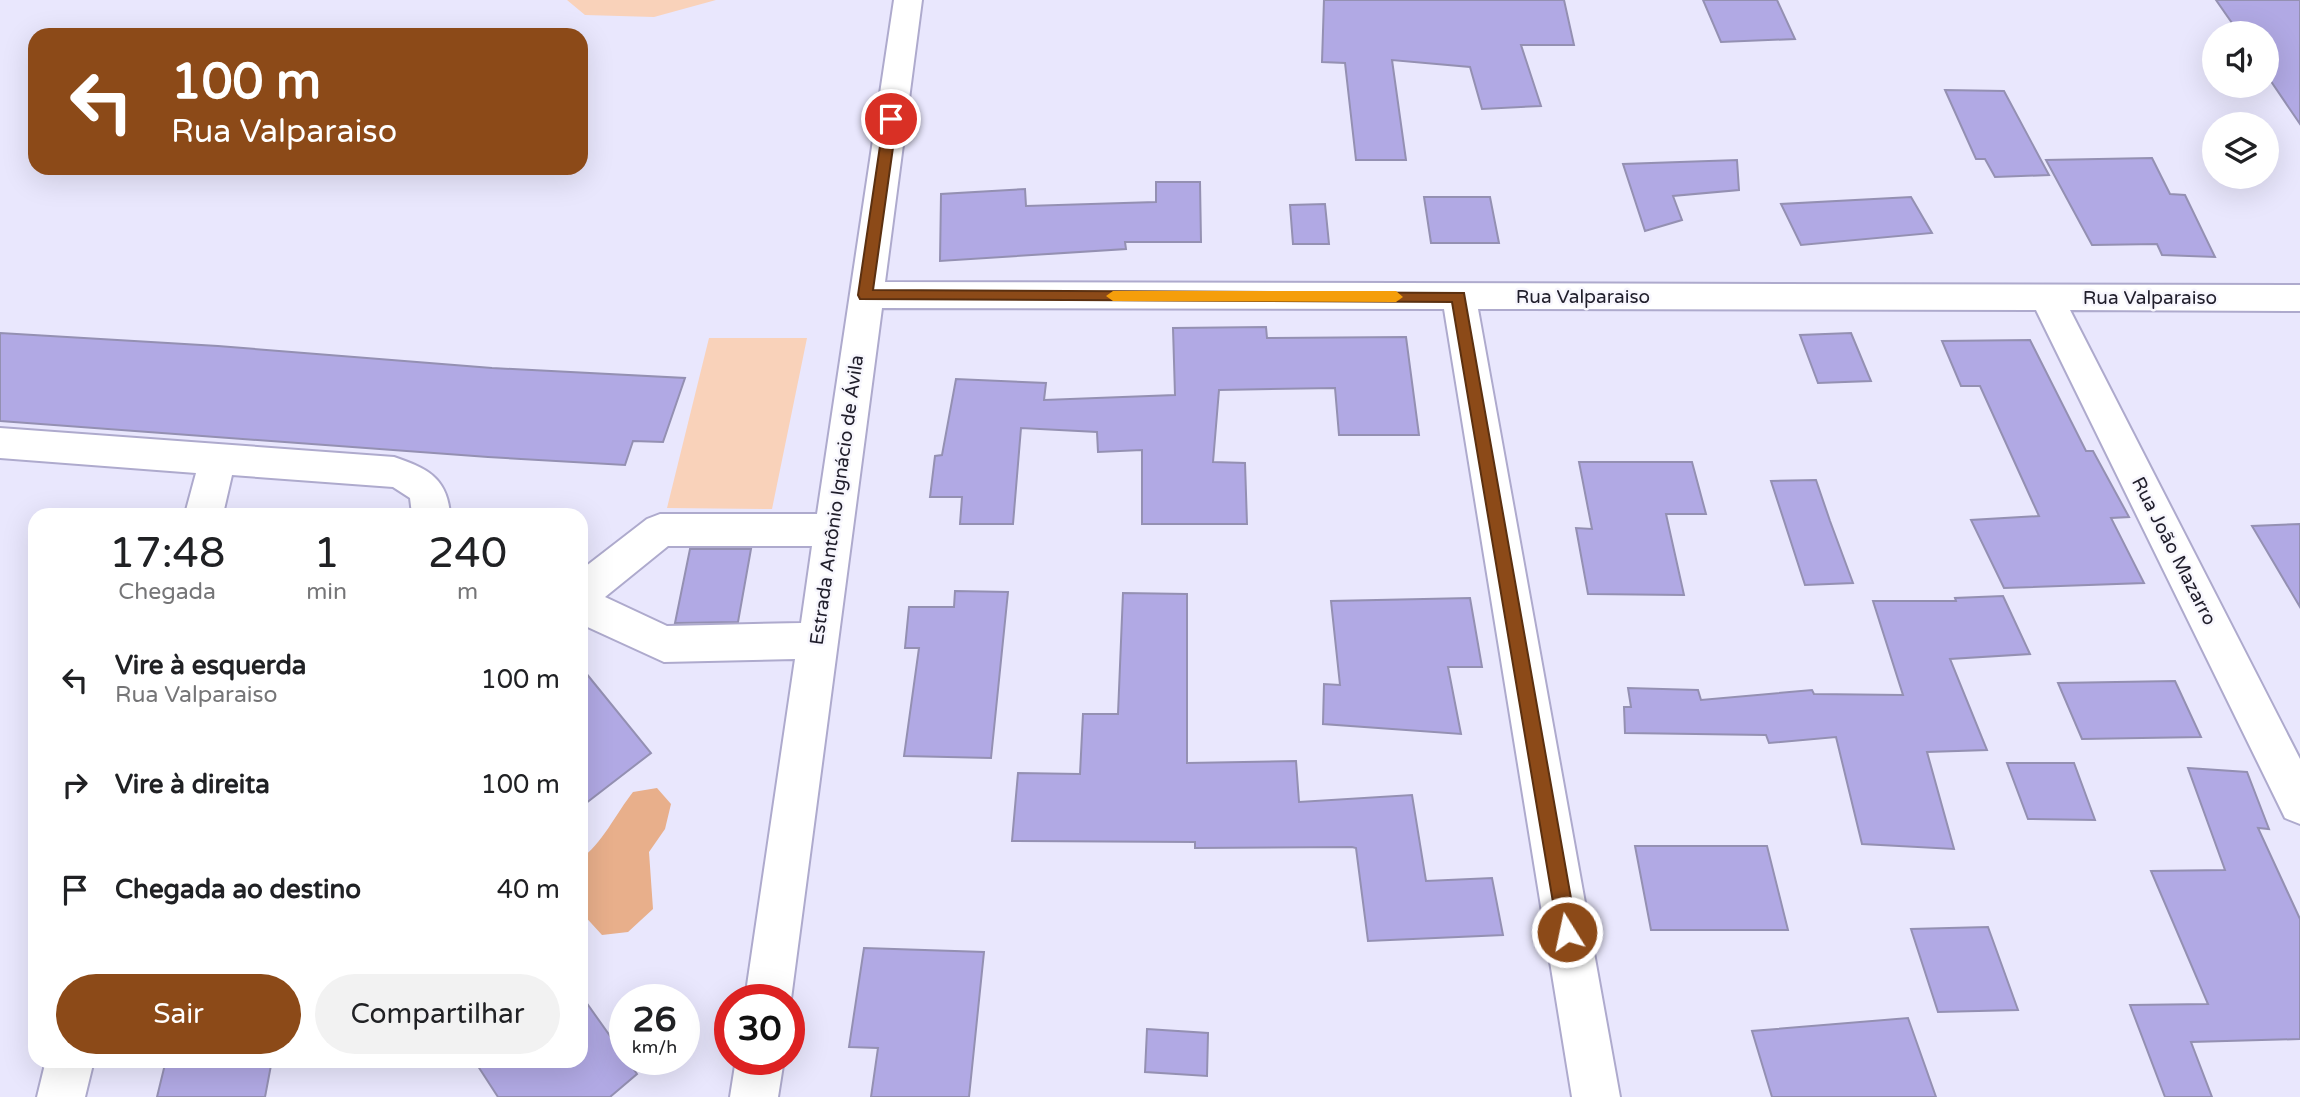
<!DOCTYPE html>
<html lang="pt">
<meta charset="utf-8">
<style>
body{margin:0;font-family:"Varela Round",sans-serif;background:#f2f2f2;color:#202124;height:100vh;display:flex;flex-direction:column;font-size:26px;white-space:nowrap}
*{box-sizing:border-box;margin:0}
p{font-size:23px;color:#757577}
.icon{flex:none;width:38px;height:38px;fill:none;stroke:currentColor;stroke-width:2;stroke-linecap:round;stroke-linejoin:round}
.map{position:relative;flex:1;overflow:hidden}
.side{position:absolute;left:28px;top:508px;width:560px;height:560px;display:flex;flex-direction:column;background:#fff;border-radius:21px;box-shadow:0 7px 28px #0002}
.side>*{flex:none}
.banner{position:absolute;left:28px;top:28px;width:560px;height:147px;border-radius:21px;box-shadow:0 7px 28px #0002;background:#8c4a18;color:#fff;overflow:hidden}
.controls{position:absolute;left:2202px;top:21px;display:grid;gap:14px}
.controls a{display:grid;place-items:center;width:77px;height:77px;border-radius:50%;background:#fff;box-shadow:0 7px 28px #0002;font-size:35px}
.speed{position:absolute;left:609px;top:984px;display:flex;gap:14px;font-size:35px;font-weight:700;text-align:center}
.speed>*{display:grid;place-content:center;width:91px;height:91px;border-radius:50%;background:#fff;box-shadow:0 7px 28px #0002;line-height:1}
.speed small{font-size:18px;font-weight:400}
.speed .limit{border:10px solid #d22;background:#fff;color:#111}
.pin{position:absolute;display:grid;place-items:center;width:60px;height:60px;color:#fff;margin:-30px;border:4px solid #fff;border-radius:50%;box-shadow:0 2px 7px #0007}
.me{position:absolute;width:77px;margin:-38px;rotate:350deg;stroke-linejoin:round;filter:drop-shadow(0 0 5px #0008)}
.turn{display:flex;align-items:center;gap:24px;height:147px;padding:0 28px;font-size:32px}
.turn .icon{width:91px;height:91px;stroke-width:2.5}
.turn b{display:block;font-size:49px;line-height:60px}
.eta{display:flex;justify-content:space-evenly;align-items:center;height:119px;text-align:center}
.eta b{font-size:42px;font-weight:600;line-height:49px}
.cta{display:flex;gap:14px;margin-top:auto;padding:14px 28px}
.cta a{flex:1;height:80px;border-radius:42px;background:#8c4a18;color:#fff;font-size:28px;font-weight:600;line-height:80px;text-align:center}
.cta a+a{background:#f2f2f2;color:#202124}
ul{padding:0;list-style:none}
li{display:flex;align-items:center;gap:21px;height:105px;padding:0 28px}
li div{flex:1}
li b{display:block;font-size:26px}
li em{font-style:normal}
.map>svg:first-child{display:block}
.green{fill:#f9d2ba}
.water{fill:#e8af8b}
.building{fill:#b1a9e4;stroke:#9490b2;stroke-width:2}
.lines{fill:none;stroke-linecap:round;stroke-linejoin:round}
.minor-casing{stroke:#aeaacd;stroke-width:4}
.minor{fill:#fff;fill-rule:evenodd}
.route{fill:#8c4a18;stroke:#5b3010;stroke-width:2}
.slow{fill:#f59e0b}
.labels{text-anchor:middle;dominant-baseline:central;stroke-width:5;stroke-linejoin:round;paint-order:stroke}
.street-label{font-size:19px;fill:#201e2b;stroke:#f7f6fd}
</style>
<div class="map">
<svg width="2300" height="1097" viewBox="0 0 2300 1097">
<rect width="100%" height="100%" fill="#e9e7fd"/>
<!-- green -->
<path class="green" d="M567 0H716L654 17 585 15Z
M709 338H807L772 509 667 508Z"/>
<!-- water -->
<path class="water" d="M657 788 671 804 665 829 649 852 653 909 628 932 602 935 581 912V858C600 847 617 812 633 792Z"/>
<!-- building -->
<path class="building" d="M1324 0H1564L1574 45H1521L1541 106 1482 109 1470 67 1392 60 1406 160H1356L1345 63 1322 62Z
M1703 0H1777L1795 39 1721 42Z
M2216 0H2300V124L2266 74V33H2239Z
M1945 90 2004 91 2049 175 1995 177 1985 159H1976Z
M2152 158 2170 194 2185 195 2215 257 2162 255 2157 244 2092 245 2046 160Z
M1737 160 1739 190 1673 196 1682 220 1645 231 1623 164Z
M1156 182H1200L1201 242H1125L1126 249 940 261 941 194 1025 189 1026 206 1156 202Z
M1424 197H1490L1499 243H1431Z
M1911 197 1932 233 1801 245 1781 204Z
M1325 204 1329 244H1293L1290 205Z
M1266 327 1267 338 1406 337 1419 435H1339L1335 388 1219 390 1213 462 1245 463 1247 524H1142V450L1098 452 1097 432 1021 428 1013 524H960L962 497H930L935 456 942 455 956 379 1046 383 1044 400 1175 395 1173 328Z
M0 333 218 346 492 368 685 378 663 442 633 441 625 465 488 457 0 421Z
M1851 333 1871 381 1818 383 1800 335Z
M2030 340 2086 451H2093L2129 517 2111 518 2144 583 2004 588 1971 520 2039 516 1980 386H1961L1942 341Z
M1579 462H1692L1706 514H1666L1684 595 1588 594 1576 528 1592 529Z
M1816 480 1830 521 1853 583 1805 585 1771 481Z
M2300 524V607L2252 526Z
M690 549H751L738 622 675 623Z
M955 591 1008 592 991 758 904 756 919 648H905L909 607H954Z
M1123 593 1187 594V763L1296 761 1299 802 1412 795 1426 881 1492 878 1503 935 1368 941 1356 848 1352 847 1195 848V842L1012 841 1018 773 1080 774 1083 714H1118Z
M2003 596 2030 654 1950 659 1987 750 1927 752 1954 849 1862 844 1836 737 1769 743 1766 735 1625 733 1624 707H1631L1628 688 1698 690 1701 700 1812 690 1814 694 1903 695 1873 601H1956L1955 598Z
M1470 598 1482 667H1448L1461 734 1323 724 1324 684 1340 685 1331 601Z
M581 667 651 753 581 807Z
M2175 681 2201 737 2082 739 2058 683Z
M2007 763H2074L2095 820 2028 819Z
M2188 768 2247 772 2269 829 2258 828 2300 919V1039L2191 1042 2212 1097H2165L2130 1005 2208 1004 2151 871 2225 870Z
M1635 846H1767L1788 930H1651Z
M1988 927 2018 1010 1938 1012 1911 929Z
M864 948 984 952 969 1097H871L878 1048 849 1047Z
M581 995 637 1074 610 1097H498L474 1060H581Z
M1908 1018 1936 1097H1772L1752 1031Z
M1147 1029 1208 1033 1207 1076 1145 1072Z
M166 1060H272L265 1097H157Z"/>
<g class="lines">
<defs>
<path id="minor" d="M894 0H922L885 282 2300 285V311L2070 310 2300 759V824L2285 818 2036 310 1478 309 1620 1097H1572L1444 309 882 308 791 999 789 1004V999H745L795 659 664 662 581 624V570L647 519 660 514H817ZM668 546H812L801 623 667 626 605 597Z
M0 428 394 457C426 468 447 477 450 514H412L410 498 393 487 232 475 223 514H185L196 473 0 458Z
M736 1059H784L778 1097H730Z
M46 1060H94L85 1097H37Z"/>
</defs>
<!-- minor casing -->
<use href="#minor" class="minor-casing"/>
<!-- minor -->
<use href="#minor" class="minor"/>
</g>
<!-- route -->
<path class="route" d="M891 115 897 119 873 290 1464 293 1577 932 1574 938 1567 941 1561 938 1558 932 1452 302 860 299 858 295 884 119Z"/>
<!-- slow -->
<path class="slow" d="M1113 291H1396L1403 297 1396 302 1113 301 1106 296Z"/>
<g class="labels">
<!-- street labels -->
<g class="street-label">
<text x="1583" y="297">Rua Valparaiso</text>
<text x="2150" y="298">Rua Valparaiso</text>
<text transform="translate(837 500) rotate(-82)">Estrada Antônio Ignácio de Ávila</text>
<text transform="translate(2174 551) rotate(63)">Rua João Mazarro</text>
</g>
</g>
</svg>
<div class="controls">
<a><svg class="icon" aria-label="sound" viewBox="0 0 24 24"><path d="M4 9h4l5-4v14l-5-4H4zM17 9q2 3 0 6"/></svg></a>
<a><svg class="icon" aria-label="layers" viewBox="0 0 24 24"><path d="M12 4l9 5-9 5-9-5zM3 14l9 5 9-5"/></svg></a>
</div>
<div class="speed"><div>26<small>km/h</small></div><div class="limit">30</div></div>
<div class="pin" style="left:891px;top:119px;background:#d93025"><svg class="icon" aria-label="arrive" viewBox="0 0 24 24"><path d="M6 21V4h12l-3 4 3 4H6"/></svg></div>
<svg class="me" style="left:1567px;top:932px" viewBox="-20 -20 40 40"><circle r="17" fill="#8c4a18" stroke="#fff" stroke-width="3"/><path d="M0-11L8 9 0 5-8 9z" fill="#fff"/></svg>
<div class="banner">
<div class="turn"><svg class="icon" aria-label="left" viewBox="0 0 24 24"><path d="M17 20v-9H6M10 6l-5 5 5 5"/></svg><div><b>100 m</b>Rua Valparaiso</div></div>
</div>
<section class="side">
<div class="eta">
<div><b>17:48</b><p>Chegada</p></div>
<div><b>1</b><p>min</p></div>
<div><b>240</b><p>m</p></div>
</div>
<ul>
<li><svg class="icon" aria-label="left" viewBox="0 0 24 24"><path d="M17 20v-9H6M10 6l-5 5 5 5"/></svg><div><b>Vire à esquerda</b><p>Rua Valparaiso</p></div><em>100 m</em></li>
<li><svg class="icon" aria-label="right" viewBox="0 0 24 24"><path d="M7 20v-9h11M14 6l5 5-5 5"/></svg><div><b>Vire à direita</b></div><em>100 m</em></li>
<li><svg class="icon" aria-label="arrive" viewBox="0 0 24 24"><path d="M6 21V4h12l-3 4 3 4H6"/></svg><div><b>Chegada ao destino</b></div><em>40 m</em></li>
</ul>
<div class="cta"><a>Sair</a><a>Compartilhar</a></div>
</section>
</div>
